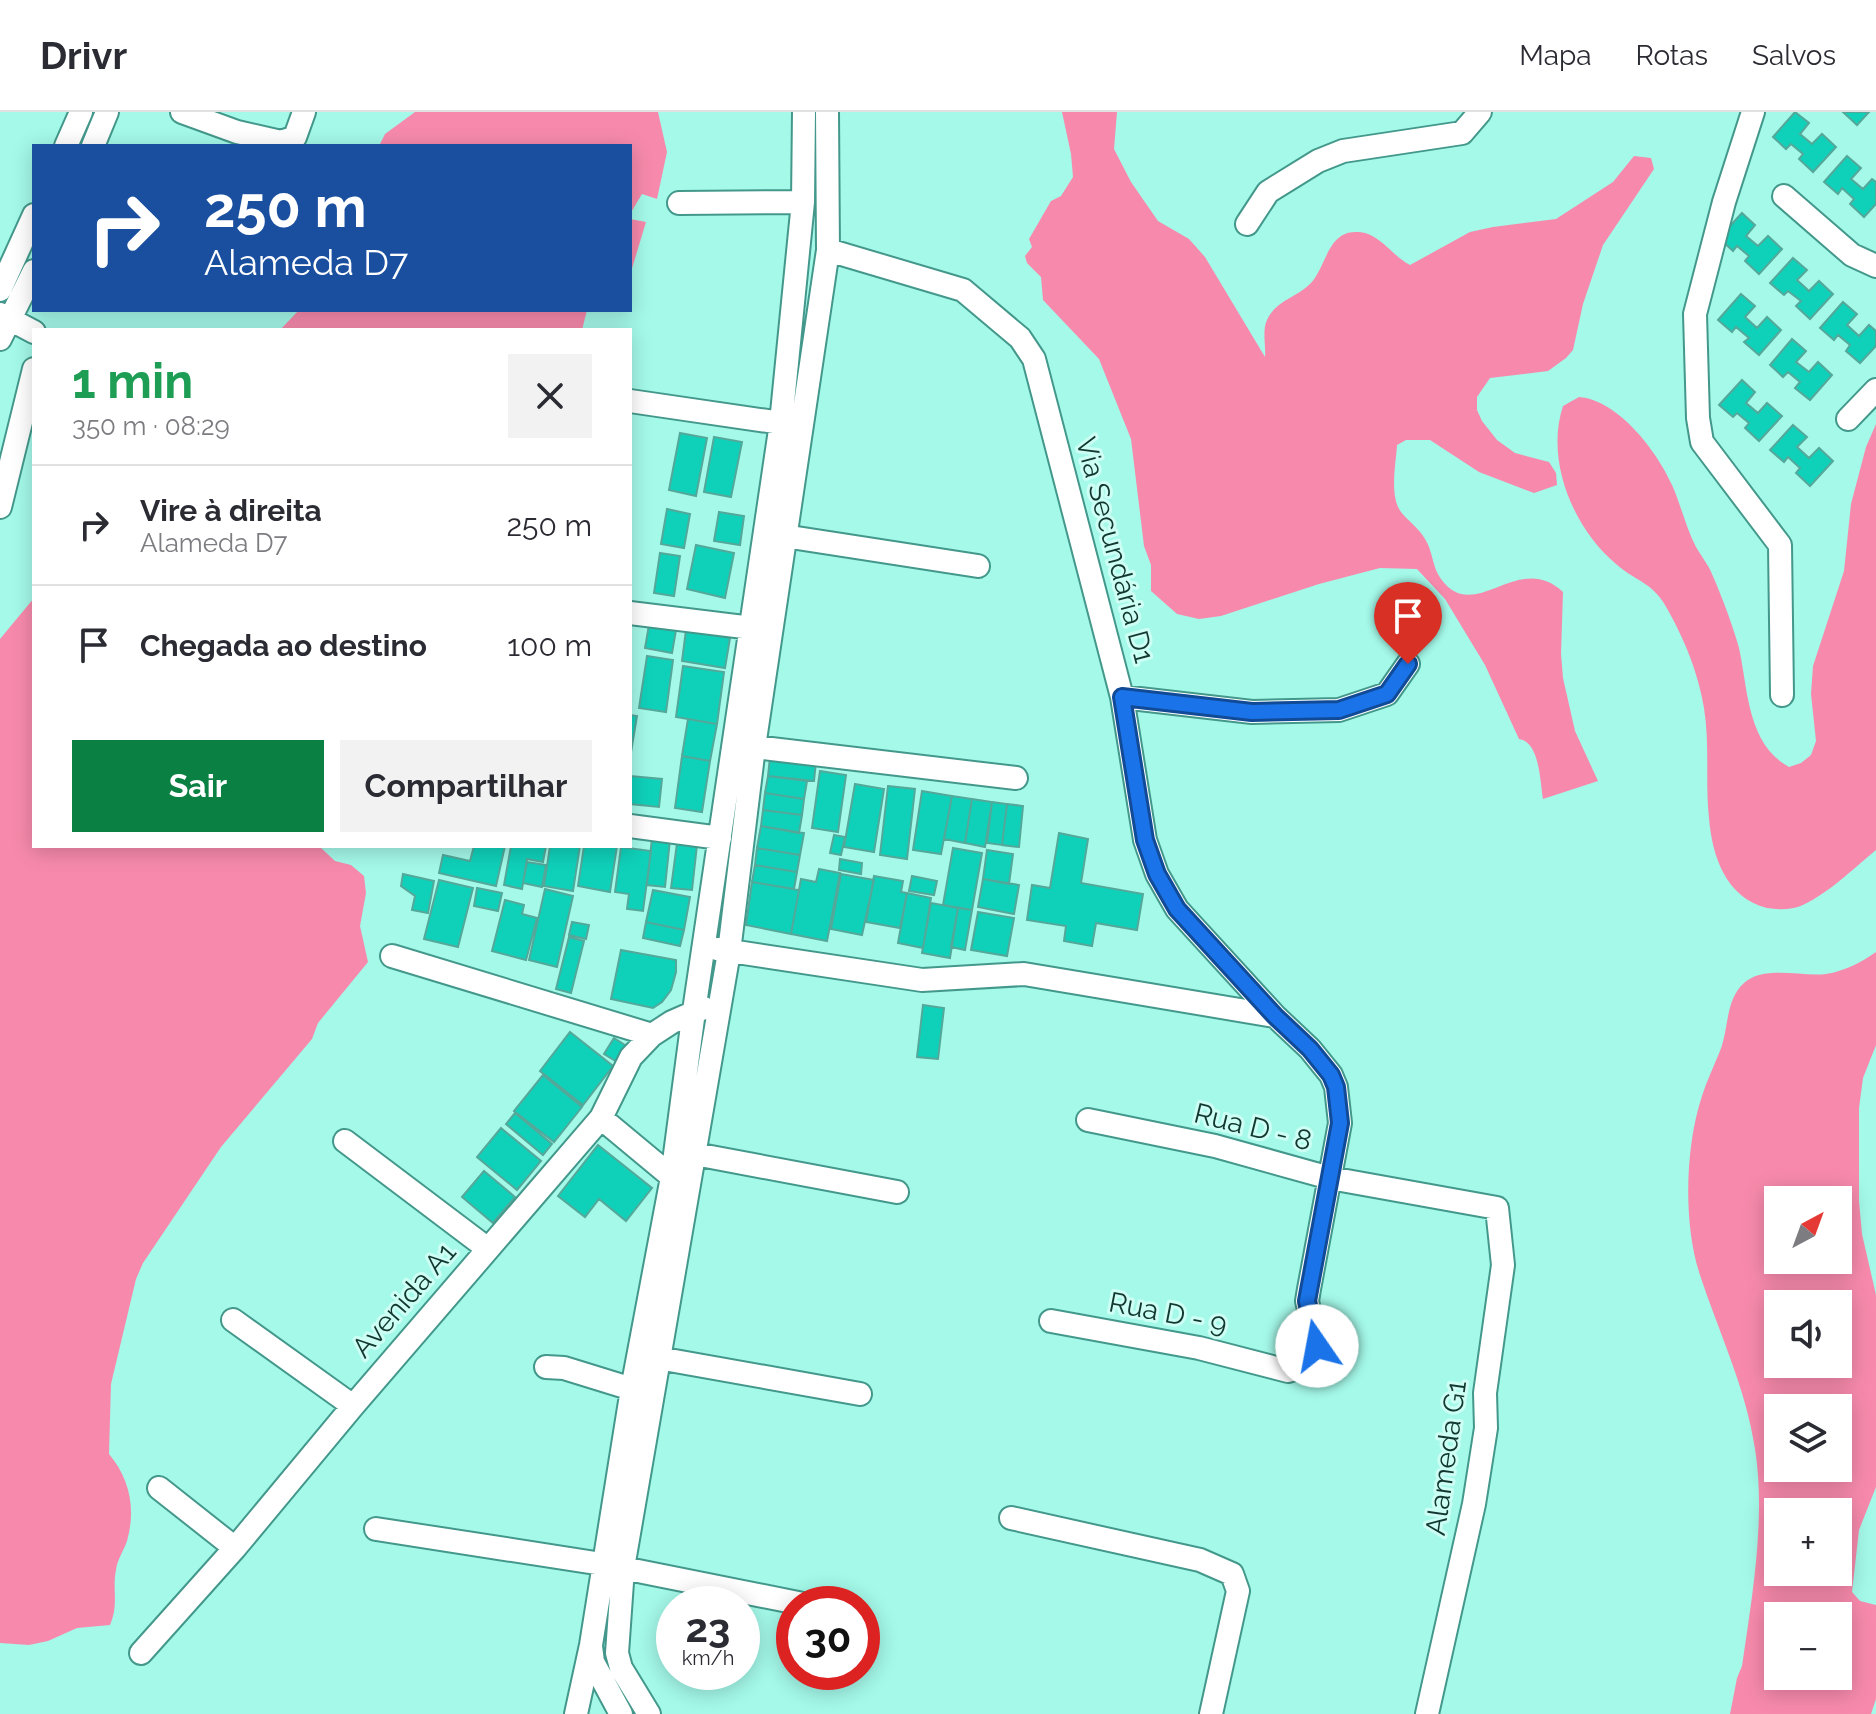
<!DOCTYPE html>
<html lang="pt">
<meta charset="utf-8">
<style>
body{margin:0;font-family:Raleway,sans-serif;background:#f2f2f3;color:#2b2b33;height:100vh;display:flex;flex-direction:column;font-size:30px;white-space:nowrap}
*{box-sizing:border-box;margin:0}
p{font-size:26px;color:#7c7c81}
.icon{flex:none;width:44px;height:44px;fill:none;stroke:currentColor;stroke-width:2;stroke-linecap:round;stroke-linejoin:round}
.map{position:relative;flex:1;overflow:hidden}
.drawer{position:absolute;left:32px;top:216px;width:600px;height:520px;display:flex;flex-direction:column;background:#fff;border-radius:0px;box-shadow:0 4px 20px #0003}
.drawer>*{flex:none}
.top-card{position:absolute;left:32px;top:32px;width:600px;height:168px;border-radius:0px;box-shadow:0 4px 20px #0003;background:#1a4fa0;color:#fff;overflow:hidden}
.needle{width:52px;rotate:41deg}
.buttons{position:absolute;left:1764px;top:1074px;display:grid;gap:16px}
.buttons a{display:grid;place-items:center;width:88px;height:88px;border-radius:0px;background:#fff;box-shadow:0 4px 20px #0003;font-size:40px}
.speed{position:absolute;left:656px;top:1474px;display:flex;gap:16px;font-size:40px;font-weight:700;text-align:center}
.speed>*{display:grid;place-content:center;width:104px;height:104px;border-radius:50%;background:#fff;box-shadow:0 4px 20px #0003;line-height:1}
.speed small{font-size:20px;font-weight:400}
.speed .limit{border:12px solid #d22;background:#fff;color:#111}
.pin{position:absolute;display:grid;place-items:center;width:68px;height:68px;color:#fff;margin:-82px -34px;border-radius:50% 50% 50% 0;rotate:-45deg;box-shadow:0 0 8px #0007}
.pin .icon{rotate:45deg}
.me{position:absolute;width:88px;margin:-44px;rotate:348deg;stroke-linejoin:round;filter:drop-shadow(0 0 6px #0008)}
.turn{display:flex;align-items:center;gap:28px;height:168px;padding:0 40px;font-size:36px}
.turn .icon{width:104px;height:104px;stroke-width:2.5}
.turn b{display:block;font-size:56px;line-height:68px}
.round{display:grid;place-items:center;flex:none;width:84px;height:84px;border-radius:0px;background:#f2f2f3}
.headline{display:flex;align-items:center;justify-content:space-between;height:136px;padding:0 40px}
h1{font-size:48px;font-weight:700;line-height:60px;color:#1e9e55}
.cta{display:flex;gap:16px;margin-top:auto;padding:16px 40px}
.cta a{flex:1;height:92px;border-radius:0px;background:#0b8043;color:#fff;font-size:32px;font-weight:700;line-height:92px;text-align:center}
.cta a+a{background:#f2f2f3;color:#2b2b33}
ul{padding:0;list-style:none}
li{display:flex;align-items:center;gap:24px;height:120px;padding:0 40px;border-top:2px solid #e1e1e2}
li div{flex:1}
li b{display:block;font-size:30px}
li em{font-style:normal}
header{display:flex;align-items:center;gap:48px;box-sizing:border-box;height:112px;padding:0 40px;background:#fff;border-bottom:2px solid #e1e1e2}
header strong{font-size:38px}
nav{display:flex;gap:44px;margin-inline-start:auto;font-size:28px}
.map>svg:first-child{display:block}
.forest{fill:#f78aac;fill-rule:evenodd}
.building{fill:#0fd1ba;stroke:#54a89a;stroke-width:2}
.lines{fill:none;stroke-linecap:round;stroke-linejoin:round}
.minor-casing{stroke:#43988b;stroke-width:26}
.minor{stroke:#fff;stroke-width:22}
.route-casing{stroke:#114b97;stroke-width:20}
.route{stroke:#1a73e8;stroke-width:14}
.labels{text-anchor:middle;dominant-baseline:central;stroke-width:6;stroke-linejoin:round;paint-order:stroke}
.street-label{font-size:28px;fill:#123630;stroke:#cefff5}
</style>
<header>
<strong>Drivr</strong>
<nav><a>Mapa</a><a>Rotas</a><a>Salvos</a></nav>
</header>
<div class="map">
<svg width="1876" height="1602" viewBox="0 0 1876 1602">
<rect width="100%" height="100%" fill="#a4f9e9"/>
<!-- forest -->
<path class="forest" d="M415 0H658L667 40 657 87 642 82 630 102V34H379L385 22Z
M1062 0H1117L1114 37 1131 70 1158 109 1189 127 1205 145 1265 245C1266 234 1262 218 1267 208 1275 189 1297 185 1310 172 1327 155 1327 118 1358 120 1380 121 1392 144 1410 153L1470 120 1493 115 1556 107 1613 70 1634 44 1651 46 1654 57 1603 133 1583 192 1573 238 1566 246 1548 259 1490 266 1477 285V298L1482 309 1497 328 1515 341 1549 350 1556 361 1557 373 1534 381 1479 360 1430 328H1406L1397 333C1396 352 1389 384 1401 400 1408 409 1419 416 1425 427 1433 439 1432 455 1441 467 1475 514 1518 437 1563 480L1561 542 1563 566 1575 619 1598 669 1543 687C1540 670 1540 630 1519 627L1485 553 1445 487 1417 457 1380 456 1319 472 1221 504 1199 507 1177 502 1151 479V453L1144 434 1131 327 1099 247 1043 188 1041 165 1027 151 1025 144 1032 135 1029 127 1051 89 1061 84 1073 65 1071 42Z
M630 107 646 110 630 163Z
M299 198H587L582 218H280Z
M1579 285C1618 288 1657 339 1672 373 1681 393 1686 416 1696 435 1701 444 1708 452 1712 462 1722 485 1732 511 1739 536 1748 577 1747 632 1789 655L1801 651 1811 643 1816 629 1811 582 1813 554 1844 459 1851 392 1866 335 1876 312V738C1853 757 1830 780 1803 793 1792 798 1779 798 1767 796 1726 786 1712 744 1709 706 1705 670 1710 633 1704 596 1698 561 1686 531 1669 500 1653 469 1639 472 1616 452 1573 416 1545 348 1563 294Z
M34 486V734H319L335 749 351 753 364 764 366 781 360 814 368 850 318 911 312 927 221 1035 143 1151 136 1167 111 1272 109 1342C130 1367 136 1397 127 1429 124 1438 117 1448 116 1458 112 1478 119 1492 110 1513L77 1516 48 1529 29 1533 0 1531V527Z
M1876 840V933L1863 966 1859 996V1089L1862 1122 1876 1183V1375L1859 1418 1852 1480 1860 1489 1876 1493V1587L1871 1602H1730L1737 1566 1742 1554C1752 1486 1766 1405 1755 1337 1746 1276 1719 1221 1700 1163 1683 1112 1685 1035 1702 984 1707 968 1714 954 1720 939 1729 917 1725 888 1744 871 1764 853 1801 865 1826 862 1845 859 1860 851 1876 840ZM1778 1088H1838V1148H1778ZM1778 1192H1838V1252H1778ZM1838 1296V1356H1778V1296ZM1838 1400V1460H1778V1400ZM1778 1504H1838V1564H1778Z"/>
<!-- building -->
<path class="building" d="M1795 0 1809 11 1800 22 1812 32 1822 22 1836 35 1813 60 1799 47 1803 42 1791 32 1786 37 1773 25Z
M1843 0H1869L1857 13Z
M1847 44 1861 56 1851 67 1863 77 1872 67 1876 70V92L1864 105 1850 92 1854 87 1842 76 1838 82 1824 70Z
M1742 101 1755 113 1746 124 1758 134 1768 124 1782 137 1759 162 1745 149 1749 144 1737 134 1733 139 1719 126Z
M1793 146 1807 158 1797 168 1809 179 1819 169 1833 182 1810 207 1796 194 1801 189 1788 179 1784 183 1770 171Z
M1741 182 1755 194 1745 205 1757 216 1767 205 1781 218 1759 243 1744 230 1749 226 1736 215 1732 220 1718 208Z
M1843 190 1857 202 1847 213 1859 224 1869 213 1876 219V234L1860 251 1846 239 1850 233 1838 223 1834 228 1820 216Z
M1792 227 1806 239 1796 250 1809 260 1818 250 1832 263 1810 288 1795 276 1800 270 1788 260 1783 265 1770 253Z
M1742 268 1755 280 1746 291 1758 301 1767 291 1782 304 1759 329 1745 316 1749 311 1737 301 1733 305 1719 293Z
M1793 313 1807 325 1797 335 1809 346 1819 336 1833 349 1810 374 1796 361 1800 356 1788 345 1784 350 1770 338Z
M680 321 707 326 696 384 669 378Z
M714 325 742 330 731 385 704 380Z
M667 397 690 402 684 436 661 432Z
M719 400 744 404 740 433 714 429Z
M696 433 734 441 725 486 687 477Z
M660 441 680 444 674 484 654 481Z
M649 513 676 518 672 541 645 536Z
M686 518 730 526 725 556 682 549Z
M647 544 673 548 666 600 639 596Z
M683 554 724 560 717 612 676 605Z
M630 603 637 604 630 646Z
M688 607 717 612 710 649 682 644Z
M682 644 710 649 702 700 675 696Z
M770 645 816 650 814 669 768 664Z
M820 659 846 663 838 720 812 716Z
M630 664 662 667 659 695 630 692Z
M768 664 807 669 804 687 765 681Z
M855 672 884 677 874 740 844 735Z
M888 674 915 677 907 747 880 743Z
M922 679 952 684 941 742 913 738Z
M765 681 804 687 802 703 763 698Z
M952 684 972 687 965 731 944 727Z
M972 687 992 690 985 735 965 731Z
M992 690 1007 692 1002 733 987 731Z
M1007 692 1023 694 1019 735 1002 733Z
M763 698 802 703 799 721 761 714Z
M761 714 804 721 800 743 757 736Z
M1059 721 1088 727 1081 771 1143 782 1137 818 1096 811 1092 834 1064 829 1066 814 1027 808 1032 773 1050 776Z
M834 723 845 725 841 743 830 741Z
M652 726 670 728 665 775 647 773Z
M677 731 697 733 692 778 671 776Z
M474 734H505L496 774 439 761 443 743 470 749Z
M511 734H546L543 750 527 747 522 777 504 773Z
M550 734H580L573 779 544 774Z
M584 734H617L610 780 578 774Z
M621 735 651 739 643 799 627 797 629 782 615 780Z
M757 736 800 743 797 760 755 753Z
M953 736 982 741 972 798 943 793Z
M987 738 1013 742 1009 772 983 767Z
M840 747 862 751 861 762 839 758Z
M527 750 546 753 542 775 523 771Z
M755 753 797 760 794 777 752 770Z
M819 757 840 761 827 829 791 822 801 767 816 770Z
M403 762 434 769 428 801 412 798 415 784 401 774Z
M841 762 874 768 862 823 831 817Z
M874 764 903 769 901 780 907 781 900 816 866 810Z
M912 764 937 769 934 783 909 779Z
M983 767 1019 773 1014 802 978 795Z
M439 768 473 776 458 835 424 827Z
M752 770 799 778 791 822 746 813Z
M477 776 502 781 498 799 474 794Z
M545 777 573 784 557 855 529 848Z
M653 778 690 785 684 818 646 810Z
M907 781 931 786 923 836 898 831Z
M505 788 524 793 522 802 537 806 526 848 492 839Z
M931 791 958 796 950 846 922 841Z
M958 796 972 798 965 838 951 835Z
M978 800 1014 806 1007 844 971 838Z
M572 810 589 813 586 827 569 823Z
M646 810 684 818 680 834 643 826Z
M569 825 584 829 571 881 556 877Z
M621 838 676 848V860L671 878 662 890 653 896 611 887Z
M923 893 944 896 938 947 917 945Z
M570 920 613 954 583 993 540 959Z
M614 926 628 935 617 950 604 942Z
M543 963 582 995 554 1030 514 999Z
M515 1001 552 1032 543 1043 506 1012Z
M501 1016 541 1049 517 1078 477 1045Z
M598 1033 652 1076 626 1109 599 1087 585 1105 558 1084Z
M484 1059 515 1085 493 1111 462 1085Z"/>
<g class="lines">
<defs>
<path id="minor" d="M182 0 237 20 281 30 295 25 304 0
M1753 0 1724 90 1695 202 1698 306 1702 330 1780 433 1782 583
M66 34 81 0
M93 34 107 0
M1784 84 1852 143 1876 154
M679 91 803 90
M1247 112 1268 80 1318 49 1343 39 1462 21 1480 0
M828 138 963 178 1020 226 1034 247 1122 585 1145 728 1157 762 1177 797 1275 904 1310 937 1331 963 1336 975 1340 1011 1309 1177 1307 1189 1317 1234 1308 1253 1288 1259 1199 1236 1051 1209
M0 178 34 103
M0 202 34 220
M0 227 34 159
M630 289 781 311
M1848 307 1876 278
M0 395 34 257
M784 424 978 454
M630 501 752 516
M1122 585 1252 600 1339 598 1387 582 1408 552
M754 635 1016 666
M630 714 720 726
M717 837 922 868 1024 862 1275 904
M392 844 652 923
M601 1006 672 1065
M1088 1008 1215 1034 1330 1066 1497 1096 1503 1153 1485 1281 1486 1316 1474 1392 1427 1602
M345 1029 488 1137
M695 1042 897 1080
M233 1208 353 1294
M658 1246 860 1282
M546 1255 564 1256 632 1277
M159 1376 235 1436
M1011 1406 1200 1448 1232 1462 1238 1479 1211 1602
M376 1417 602 1452
M623 1456 803 1492
M591 1534 593 1550 621 1602
M141 1541 235 1436 353 1294 601 1006 631 945 652 923 672 910 704 896
M576 1602 591 1533 632 1277 672 1065 694 899 781 311 803 90 804 0
M649 1602 621 1556 617 1541 623 1456 729 840 754 635 828 138 827 0"/>
</defs>
<!-- minor casing -->
<use href="#minor" class="minor-casing"/>
<!-- minor -->
<use href="#minor" class="minor"/>
</g>
<g class="lines">
<defs>
<path id="route" d="M1317 1234 1307 1189 1340 1011 1336 975 1331 963 1310 937 1275 904 1177 797 1157 762 1145 728 1122 585 1252 600 1339 598 1387 582 1408 552"/>
</defs>
<!-- route casing -->
<use href="#route" class="route-casing"/>
<!-- route -->
<use href="#route" class="route"/>
</g>
<g class="labels">
<!-- street labels -->
<g class="street-label">
<text transform="translate(1115 438) rotate(75)">Via Secundária D1</text>
<text transform="translate(1253 1015) rotate(14)">Rua D - 8</text>
<text transform="translate(404 1188) rotate(-49)">Avenida A1</text>
<text transform="translate(1168 1201) rotate(11)">Rua D - 9</text>
<text transform="translate(1446 1346) rotate(-82)">Alameda G1</text>
</g>
</g>
</svg>
<div class="buttons">
<a><svg class="needle" viewBox="-14 -14 28 28"><path d="M0-13l5 13h-10z" fill="#e53935"/><path d="M0 13l5-13h-10z" fill="#7c7c81"/></svg></a>
<a><svg class="icon" aria-label="sound" viewBox="0 0 24 24"><path d="M4 9h4l5-4v14l-5-4H4zM17 9q2 3 0 6"/></svg></a>
<a><svg class="icon" aria-label="layers" viewBox="0 0 24 24"><path d="M12 4l9 5-9 5-9-5zM3 14l9 5 9-5"/></svg></a>
<a>+</a>
<a>−</a>
</div>
<div class="speed"><div>23<small>km/h</small></div><div class="limit">30</div></div>
<div class="pin" style="left:1408px;top:552px;background:#d93025"><svg class="icon" aria-label="arrive" viewBox="0 0 24 24"><path d="M6 21V4h12l-3 4 3 4H6"/></svg></div>
<svg class="me" style="left:1317px;top:1234px" viewBox="-20 -20 40 40"><circle r="19" fill="#fff"/><path d="M0-13L10 11 0 6-10 11z" fill="#1a73e8"/></svg>
<div class="top-card">
<div class="turn"><svg class="icon" aria-label="right" viewBox="0 0 24 24"><path d="M7 20v-9h11M14 6l5 5-5 5"/></svg><div><b>250 m</b>Alameda D7</div></div>
</div>
<section class="drawer">
<div class="headline"><div><h1>1 min</h1><p>350 m · 08:29</p></div><a class="round"><svg class="icon" aria-label="close" viewBox="0 0 24 24"><path d="M6 6l12 12M18 6L6 18"/></svg></a></div>
<ul>
<li><svg class="icon" aria-label="right" viewBox="0 0 24 24"><path d="M7 20v-9h11M14 6l5 5-5 5"/></svg><div><b>Vire à direita</b><p>Alameda D7</p></div><em>250 m</em></li>
<li><svg class="icon" aria-label="arrive" viewBox="0 0 24 24"><path d="M6 21V4h12l-3 4 3 4H6"/></svg><div><b>Chegada ao destino</b></div><em>100 m</em></li>
</ul>
<div class="cta"><a>Sair</a><a>Compartilhar</a></div>
</section>
</div>
